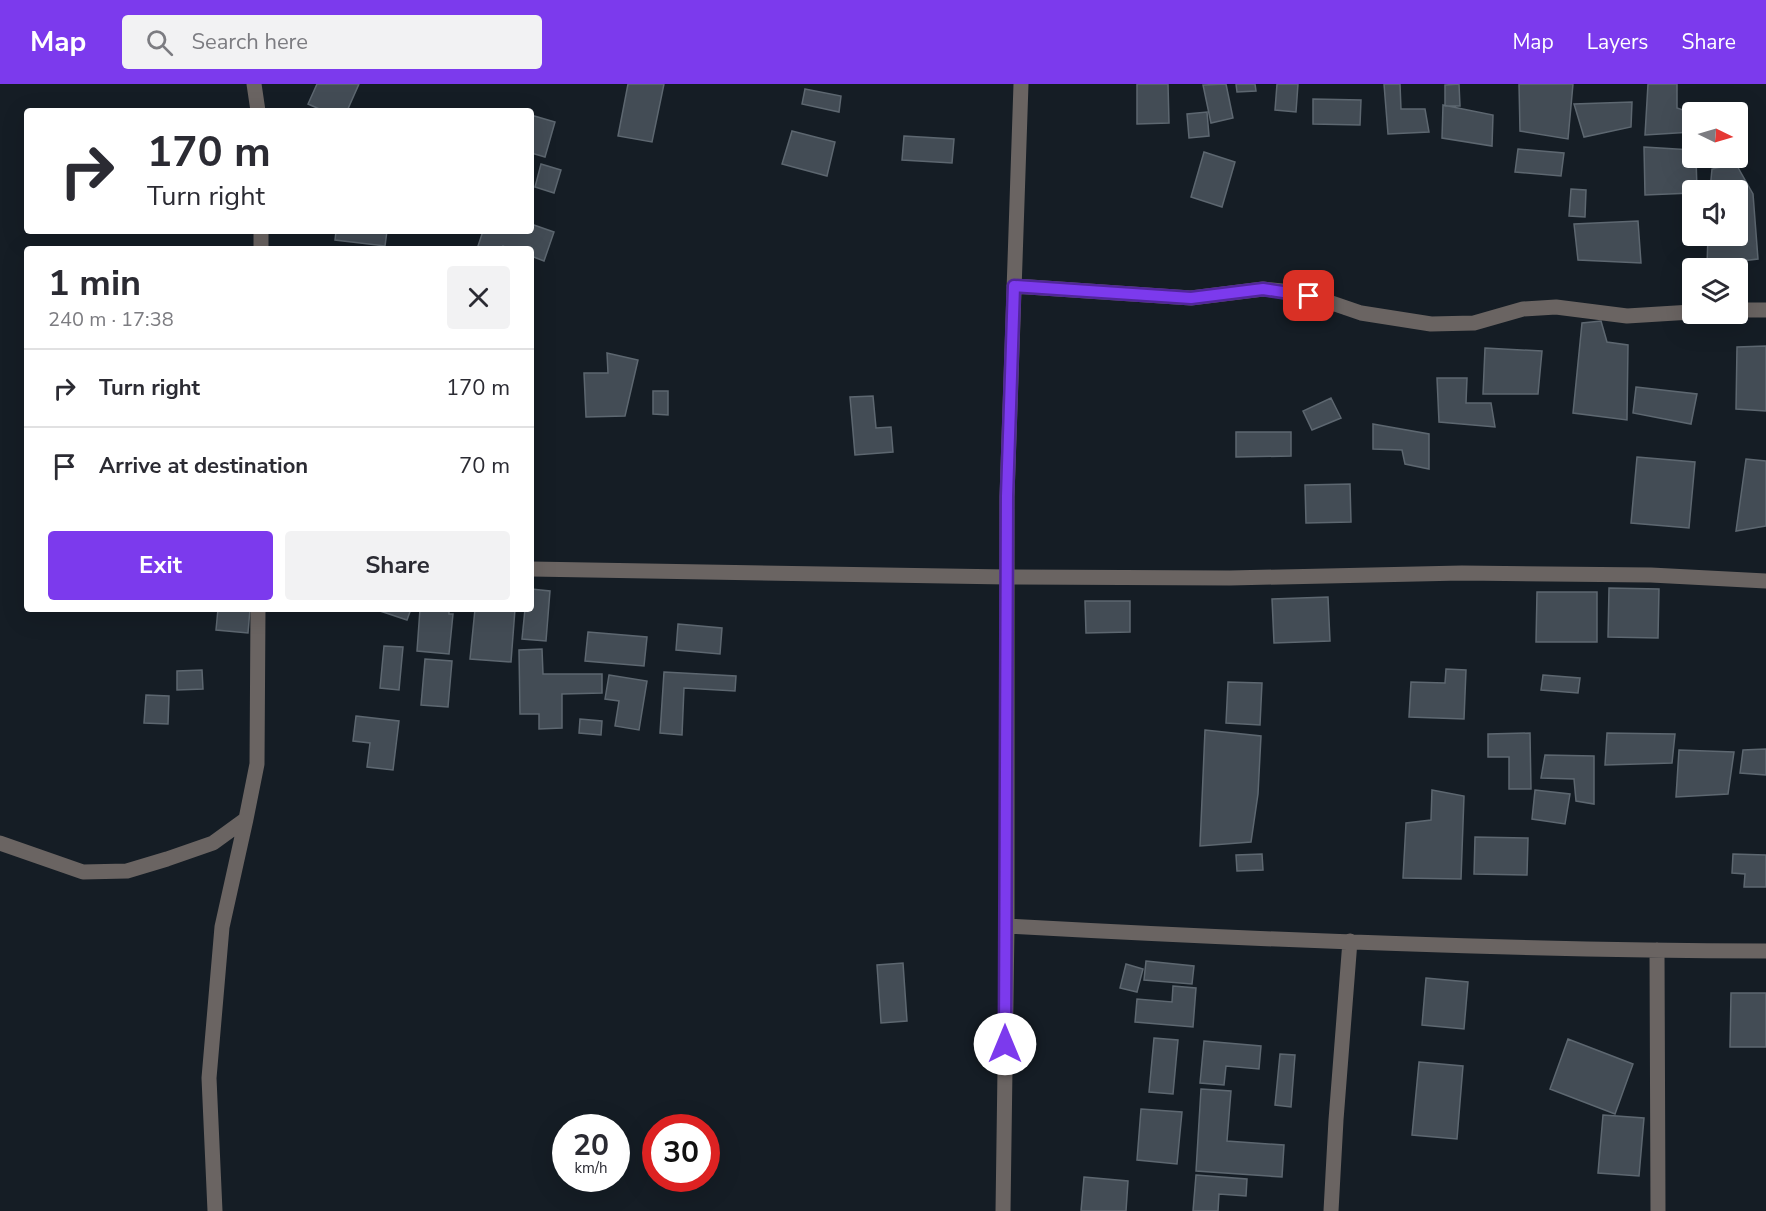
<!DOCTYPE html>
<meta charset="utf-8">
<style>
body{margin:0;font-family:"Nunito Sans",sans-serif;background:#f2f2f3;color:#2b2b33;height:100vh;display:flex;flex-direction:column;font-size:22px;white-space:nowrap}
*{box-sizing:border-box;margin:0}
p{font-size:20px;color:#7c7c81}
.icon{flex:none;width:33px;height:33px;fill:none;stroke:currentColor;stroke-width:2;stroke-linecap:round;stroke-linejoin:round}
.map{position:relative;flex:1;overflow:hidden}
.details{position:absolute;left:24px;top:162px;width:510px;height:366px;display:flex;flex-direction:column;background:#fff;border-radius:6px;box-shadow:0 6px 24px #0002}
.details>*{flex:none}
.banner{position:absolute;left:24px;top:24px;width:510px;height:126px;border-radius:6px;box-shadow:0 6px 24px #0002;background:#fff;color:#2b2b33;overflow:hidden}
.needle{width:39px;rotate:95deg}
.fabs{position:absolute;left:1682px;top:18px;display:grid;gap:12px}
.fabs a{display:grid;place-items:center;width:66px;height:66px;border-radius:6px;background:#fff;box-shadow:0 6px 24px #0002;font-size:30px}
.speed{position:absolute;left:552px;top:1030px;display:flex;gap:12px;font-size:30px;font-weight:700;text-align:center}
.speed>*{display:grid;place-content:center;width:78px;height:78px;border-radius:50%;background:#fff;box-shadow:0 6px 24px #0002;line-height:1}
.speed small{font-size:15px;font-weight:400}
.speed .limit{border:9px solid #d22;background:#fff;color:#111}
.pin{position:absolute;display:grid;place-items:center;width:51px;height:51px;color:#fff;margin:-26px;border-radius:12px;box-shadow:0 3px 9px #0006}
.me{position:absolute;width:66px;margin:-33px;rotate:0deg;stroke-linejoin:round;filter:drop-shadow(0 0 4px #0008)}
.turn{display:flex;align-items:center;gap:21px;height:126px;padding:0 24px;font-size:27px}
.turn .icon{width:78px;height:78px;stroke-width:2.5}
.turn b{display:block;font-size:42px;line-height:51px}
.round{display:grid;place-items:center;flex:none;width:63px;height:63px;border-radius:6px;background:#f2f2f3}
.head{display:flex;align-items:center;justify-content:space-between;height:102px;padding:0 24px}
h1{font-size:36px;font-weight:700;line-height:45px}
.button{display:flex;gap:12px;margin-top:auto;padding:12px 24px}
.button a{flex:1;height:69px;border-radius:6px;background:#7c3aed;color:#fff;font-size:24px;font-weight:700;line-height:69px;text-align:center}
.button a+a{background:#f2f2f3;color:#2b2b33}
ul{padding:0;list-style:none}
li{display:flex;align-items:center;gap:18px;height:78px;padding:0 24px;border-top:2px solid #e1e1e2}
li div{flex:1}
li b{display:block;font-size:22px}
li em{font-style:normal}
header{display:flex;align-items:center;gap:36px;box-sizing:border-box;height:84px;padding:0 30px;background:#7c3aed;color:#fff}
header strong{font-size:28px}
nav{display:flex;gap:33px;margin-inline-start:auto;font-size:21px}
.search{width:420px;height:54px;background:#f2f2f3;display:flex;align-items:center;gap:15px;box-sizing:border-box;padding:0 21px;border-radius:6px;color:#7c7c81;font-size:22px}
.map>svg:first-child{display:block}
.building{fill:#434c55;stroke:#5d6770;stroke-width:1.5}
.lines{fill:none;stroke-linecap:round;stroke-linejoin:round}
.minor{stroke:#6a6462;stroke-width:15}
.route-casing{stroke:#51269a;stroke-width:15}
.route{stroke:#7c3aed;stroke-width:10}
</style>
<header>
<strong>Map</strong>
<div class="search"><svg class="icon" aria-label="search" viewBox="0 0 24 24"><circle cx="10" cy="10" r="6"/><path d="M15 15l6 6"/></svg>Search here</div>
<nav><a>Map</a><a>Layers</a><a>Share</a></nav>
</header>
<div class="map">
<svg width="1766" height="1127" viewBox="0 0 1766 1127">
<rect width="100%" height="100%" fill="#151d25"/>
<!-- building -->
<path class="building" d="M317 0H359L347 27H324L308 20Z
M628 0H664L652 58 618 52Z
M1137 0H1168L1169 39 1137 40Z
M1226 0 1233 34 1211 39 1203 1Z
M1236 0H1255L1256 7 1237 8Z
M1277 0H1298L1296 28 1275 26Z
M1384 0H1400L1401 25H1425L1429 48 1388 50Z
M1459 0 1460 22H1445V1Z
M1519 0H1573L1568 55 1520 47Z
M1648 0H1677V24L1692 29V48L1645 51Z
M805 5 841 12 839 28 802 20Z
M1313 15 1361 16 1360 41 1313 40Z
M1632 18 1631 43 1584 53 1574 20Z
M1443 21 1493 31 1492 62 1442 54Z
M1207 28 1209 52 1189 54 1187 30Z
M531 31 555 38 545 73 531 69Z
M792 47 835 58 827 92 782 80Z
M904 52 954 55 952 79 902 76Z
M1644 63 1692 66V74H1696L1697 106H1692V109L1645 111Z
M1518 65 1564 69 1561 92 1515 88Z
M1204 68 1235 78 1222 123 1191 113Z
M541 80 561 86 554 109 535 103Z
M1736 80 1753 110 1758 175 1707 181 1708 152H1737V106H1710L1712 85Z
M1571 105 1586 106 1585 133 1569 132Z
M1638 137 1641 179 1578 176 1574 140Z
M531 140 554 148 544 177 531 172V165H510L503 162 502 165H477L483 147H531Z
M336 147H387L385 162 335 156Z
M1601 237 1607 258 1628 261 1627 336 1573 329 1582 239Z
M1766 262V327L1736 325 1737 263Z
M1485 264 1542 267 1538 310H1483Z
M607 269 638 276 625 332 586 333 584 289H608Z
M1437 294H1467L1466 319H1491L1495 343 1439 338Z
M1636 303 1697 310 1691 340 1633 329Z
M653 307H668V331L653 330Z
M873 312 876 344 891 343 893 368 855 371 850 313Z
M1331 314 1341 334 1312 346 1303 327Z
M1373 340 1429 350V385L1405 380 1402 366 1373 365Z
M1236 348H1291V372L1236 373Z
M1637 373 1695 378 1689 444 1631 439Z
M1746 375 1766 377V442L1736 447Z
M1350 400 1351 438 1306 439 1305 401Z
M1609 504 1659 505 1658 554 1608 553Z
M531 505 550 507 546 557 522 555 525 525H531Z
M1537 508H1597V558H1536Z
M1328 513 1330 557 1274 559 1272 515Z
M1085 517H1130V548L1086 549Z
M218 525H250L248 549 216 546Z
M374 525H411L407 536Z
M420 525H449V530H453L449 570 417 567Z
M475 525H515L511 578 470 575Z
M678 540 722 544 720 570 676 566Z
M588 548 647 553 644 582 585 577Z
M384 562 403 563 399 606 380 604Z
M542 565 543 590H602V609L562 610V644L539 645V630H520L519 566Z
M425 575 452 577 448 623 421 621Z
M1446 585 1466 586 1464 635 1409 633 1411 598 1445 599Z
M202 586 203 605 177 606V587Z
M664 588 736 592 735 607 684 604 682 651 660 649Z
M609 591 647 597 639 646 615 642 619 617 605 615Z
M1543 591 1580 594 1578 609 1541 606Z
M1228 598 1262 599 1260 641 1226 639Z
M146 611 169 612 168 640 144 639Z
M356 632 399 637 393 686 367 683 370 659 353 657Z
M580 635 602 637 601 651 579 649Z
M1205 646 1261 652 1258 710 1251 758 1200 762Z
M1530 649 1531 705H1509V673H1488V650Z
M1607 649 1675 650 1672 679 1605 681Z
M1766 665V691L1740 689 1743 666Z
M1679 666 1734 668 1728 710 1676 713Z
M1545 671 1594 672V720L1576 717 1574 695 1541 694Z
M1432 706 1464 712 1461 795 1403 794 1406 739 1431 736Z
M1535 706 1570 710 1565 740 1532 735Z
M1475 753 1528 754 1527 791 1474 790Z
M1262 770 1263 786 1237 787 1236 771Z
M1733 770 1766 771V803H1744L1745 790 1732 789Z
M1146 877 1194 882 1192 900 1144 896Z
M903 879 907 937 881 939 877 881Z
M1126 880 1143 885 1137 908 1120 904Z
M1426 894 1468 898 1464 945 1422 941Z
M1173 902 1196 904 1193 943 1135 938 1137 915 1172 918Z
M1731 909H1766V963H1730Z
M1154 954 1178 956 1173 1010 1149 1008Z
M1568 955 1633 980 1615 1030 1550 1005Z
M1204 957 1261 962 1259 985 1226 982 1224 1001 1200 999Z
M1280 970 1295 971 1291 1023 1275 1021Z
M1419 978 1463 982 1457 1055 1412 1051Z
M1201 1005 1231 1007 1227 1057 1284 1061 1282 1093 1196 1087Z
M1141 1025 1182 1028 1177 1080 1137 1076Z
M1603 1031 1644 1034 1639 1092 1598 1089Z
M1196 1091 1247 1095 1246 1112 1219 1110 1218 1127H1193Z
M1084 1093 1128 1097 1126 1127H1081Z"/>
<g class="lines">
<!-- minor -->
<path class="minor" d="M254 0 258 27
M261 165V147
M1014 202 1191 214 1263 205 1292 208 1326 217 1361 229 1431 240 1474 239 1523 225 1556 223 1627 232 1692 228
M1737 226H1766
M531 485 1007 493 1230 494 1462 489 1651 491 1766 497
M0 759 83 788 127 787 167 775 213 759 246 735 257 680 258 525
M1007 842C1259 856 1513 866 1766 867
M1657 866 1658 1127
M215 1127 209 994 222 843 246 735
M1003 1127 1007 842V413L1021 0
M1331 1127 1336 1036 1350 857"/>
</g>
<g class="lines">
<defs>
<path id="route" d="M1005 960 1007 412 1014 202 1191 214 1263 205 1309 212"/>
</defs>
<!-- route casing -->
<use href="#route" class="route-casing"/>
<!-- route -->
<use href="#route" class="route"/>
</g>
</svg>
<div class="fabs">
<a><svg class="needle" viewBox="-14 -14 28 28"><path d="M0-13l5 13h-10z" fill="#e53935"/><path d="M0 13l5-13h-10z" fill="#7c7c81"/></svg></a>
<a><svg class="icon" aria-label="sound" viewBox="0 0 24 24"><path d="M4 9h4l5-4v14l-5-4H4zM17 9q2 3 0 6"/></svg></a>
<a><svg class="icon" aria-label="layers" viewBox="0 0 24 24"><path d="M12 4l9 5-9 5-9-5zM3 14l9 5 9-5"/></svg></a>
</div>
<div class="speed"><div>20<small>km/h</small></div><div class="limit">30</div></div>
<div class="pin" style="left:1309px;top:212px;background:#d93025"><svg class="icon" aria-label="arrive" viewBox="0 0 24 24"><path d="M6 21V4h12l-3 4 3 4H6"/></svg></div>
<svg class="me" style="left:1005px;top:960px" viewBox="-20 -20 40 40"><circle r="19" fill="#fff"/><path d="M0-13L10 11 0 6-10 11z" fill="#7c3aed"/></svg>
<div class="banner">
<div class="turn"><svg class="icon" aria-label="right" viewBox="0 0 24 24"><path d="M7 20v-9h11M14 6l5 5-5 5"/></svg><div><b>170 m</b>Turn right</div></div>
</div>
<section class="details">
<div class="head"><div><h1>1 min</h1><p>240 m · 17:38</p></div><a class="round"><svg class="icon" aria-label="close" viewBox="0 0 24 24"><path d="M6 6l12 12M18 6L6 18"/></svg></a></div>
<ul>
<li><svg class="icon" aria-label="right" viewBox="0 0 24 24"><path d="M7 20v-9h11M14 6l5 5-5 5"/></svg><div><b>Turn right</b></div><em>170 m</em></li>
<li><svg class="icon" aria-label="arrive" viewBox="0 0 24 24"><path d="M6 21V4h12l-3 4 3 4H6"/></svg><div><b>Arrive at destination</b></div><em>70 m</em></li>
</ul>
<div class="button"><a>Exit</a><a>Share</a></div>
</section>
</div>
